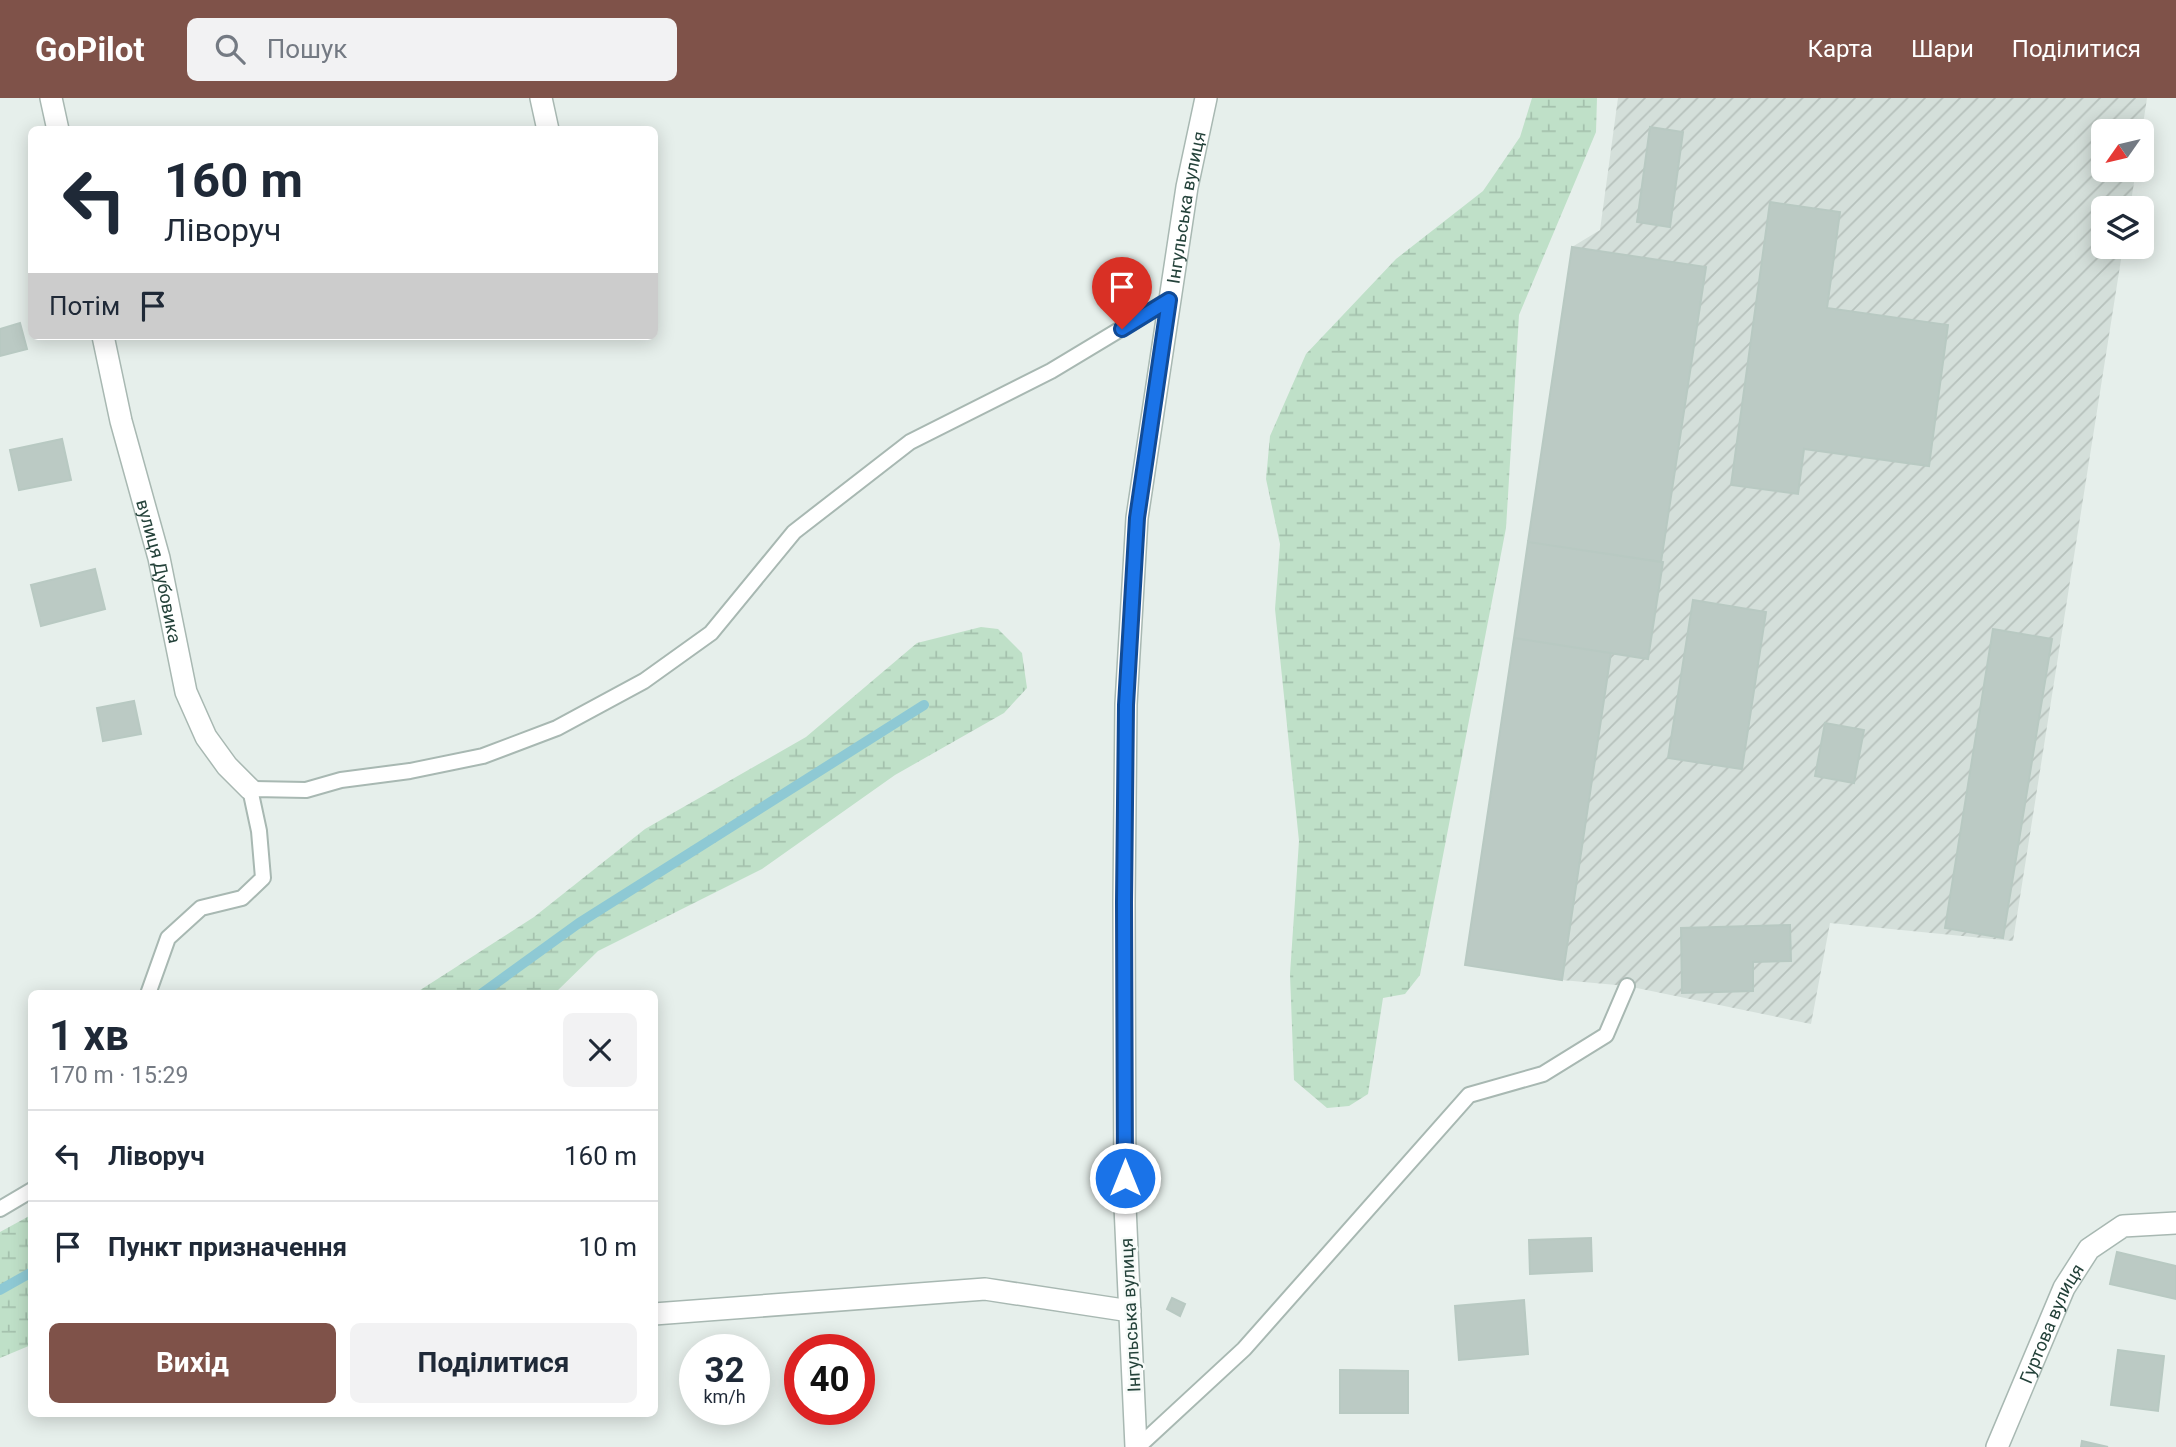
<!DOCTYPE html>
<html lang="uk">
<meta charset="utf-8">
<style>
body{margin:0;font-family:Roboto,sans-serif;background:#f2f2f3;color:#1f2937;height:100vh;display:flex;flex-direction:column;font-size:26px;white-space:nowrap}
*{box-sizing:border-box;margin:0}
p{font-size:23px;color:#747a83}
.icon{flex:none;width:38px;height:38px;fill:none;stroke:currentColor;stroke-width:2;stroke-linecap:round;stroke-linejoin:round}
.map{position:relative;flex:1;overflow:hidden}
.sheet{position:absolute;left:28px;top:892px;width:630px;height:427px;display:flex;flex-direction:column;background:#fff;border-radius:10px;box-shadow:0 4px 18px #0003}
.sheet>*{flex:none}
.guide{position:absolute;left:28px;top:28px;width:630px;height:214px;border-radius:10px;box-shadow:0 4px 18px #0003;background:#fff;color:#1f2937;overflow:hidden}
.needle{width:46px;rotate:236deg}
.fabs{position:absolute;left:2091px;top:21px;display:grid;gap:14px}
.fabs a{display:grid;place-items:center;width:63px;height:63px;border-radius:10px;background:#fff;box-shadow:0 4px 18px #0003;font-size:35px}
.speed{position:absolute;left:679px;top:1236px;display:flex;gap:14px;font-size:35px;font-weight:700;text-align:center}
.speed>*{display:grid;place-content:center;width:91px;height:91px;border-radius:50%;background:#fff;box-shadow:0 4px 18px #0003;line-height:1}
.speed small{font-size:18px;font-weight:400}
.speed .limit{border:10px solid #d22;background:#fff;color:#111}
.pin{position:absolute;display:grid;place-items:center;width:60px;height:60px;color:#fff;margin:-72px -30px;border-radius:50% 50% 50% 0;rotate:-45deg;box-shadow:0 0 7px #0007}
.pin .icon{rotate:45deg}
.me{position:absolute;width:77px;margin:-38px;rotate:0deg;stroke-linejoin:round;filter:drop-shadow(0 0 5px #0008)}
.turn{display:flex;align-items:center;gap:24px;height:147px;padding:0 21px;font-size:32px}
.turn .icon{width:91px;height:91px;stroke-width:2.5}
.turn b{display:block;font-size:49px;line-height:60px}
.then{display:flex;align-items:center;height:66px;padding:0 21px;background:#0003;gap:14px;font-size:26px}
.round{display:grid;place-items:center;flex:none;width:74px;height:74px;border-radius:10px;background:#f2f2f3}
.summary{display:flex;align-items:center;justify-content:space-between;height:119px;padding:0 21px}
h1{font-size:42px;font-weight:700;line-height:52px}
.button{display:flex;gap:14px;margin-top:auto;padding:14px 21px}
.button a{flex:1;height:80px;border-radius:10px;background:#7f5249;color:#fff;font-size:28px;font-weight:700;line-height:80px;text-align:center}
.button a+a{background:#f2f2f3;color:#1f2937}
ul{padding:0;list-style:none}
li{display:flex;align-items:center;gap:21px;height:91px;padding:0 21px;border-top:2px solid #e0e1e3}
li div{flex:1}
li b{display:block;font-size:26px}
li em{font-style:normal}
header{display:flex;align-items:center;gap:42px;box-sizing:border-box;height:98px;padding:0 35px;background:#7f5249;color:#fff}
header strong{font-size:33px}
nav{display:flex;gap:38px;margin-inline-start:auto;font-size:24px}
.search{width:490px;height:63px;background:#f2f2f3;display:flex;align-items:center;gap:18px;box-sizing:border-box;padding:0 24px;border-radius:10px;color:#747a83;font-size:26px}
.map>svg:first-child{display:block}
.industrial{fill:url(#industrial-furrows)}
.wetland{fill:url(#wetland-marsh)}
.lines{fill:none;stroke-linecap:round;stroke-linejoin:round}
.stream{stroke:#8ec9d4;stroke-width:10}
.building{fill:#bbcac4;stroke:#b8c9c2;stroke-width:2}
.service-casing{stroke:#a8b8b2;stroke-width:18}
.minor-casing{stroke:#a8b8b2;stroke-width:24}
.tertiary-casing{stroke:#a8b8b2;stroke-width:24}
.service{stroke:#fff;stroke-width:14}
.minor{stroke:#fff;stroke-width:21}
.tertiary{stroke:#fff;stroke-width:21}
.route-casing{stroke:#114b97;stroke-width:18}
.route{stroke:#1a73e8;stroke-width:12}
.labels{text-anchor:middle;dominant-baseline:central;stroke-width:5;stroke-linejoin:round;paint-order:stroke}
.street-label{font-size:18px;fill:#24423a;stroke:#f7fbf9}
</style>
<header>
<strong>GoPilot</strong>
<div class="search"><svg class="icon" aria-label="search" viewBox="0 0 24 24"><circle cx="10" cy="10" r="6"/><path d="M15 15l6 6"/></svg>Пошук</div>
<nav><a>Карта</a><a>Шари</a><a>Поділитися</a></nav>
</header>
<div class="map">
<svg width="2176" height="1349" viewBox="0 0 2176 1349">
<defs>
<pattern id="industrial-furrows" width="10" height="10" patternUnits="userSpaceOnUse" patternTransform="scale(1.75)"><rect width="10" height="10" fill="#d4dfda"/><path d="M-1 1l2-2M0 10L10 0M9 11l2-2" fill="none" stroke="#b6c1bc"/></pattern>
<pattern id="wetland-marsh" width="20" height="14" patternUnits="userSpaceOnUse" patternTransform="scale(1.75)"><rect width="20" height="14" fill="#bfe0c8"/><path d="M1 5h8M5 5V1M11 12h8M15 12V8" fill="none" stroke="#a4c1ad"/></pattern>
</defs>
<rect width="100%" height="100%" fill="#e6efeb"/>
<!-- industrial -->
<path class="industrial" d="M1618 0H2147L2142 33H2104V72H2136L2130 110H2104V149H2123L2013 843 1830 825 1811 926 1627 888 1562 882 1465 867 1572 149 1600 132Z"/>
<!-- wetland -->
<path class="wetland" d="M1532 0H1597L1596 34 1519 217 1506 430 1420 877 1405 896 1383 900 1368 996 1349 1008 1327 1010 1294 982 1290 876 1299 743 1275 511 1280 446 1266 381 1270 338 1306 256 1396 161 1483 93 1520 39Z
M981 529 998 531 1022 555 1027 590 1004 615 895 677 762 771 598 853 554 896H414L534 819 645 731 806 639 917 545Z
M31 1117V1247L0 1260V1134Z"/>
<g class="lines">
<!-- stream -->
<path class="stream" d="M481 896 579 825 924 607
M0 1192 32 1174"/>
</g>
<!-- building -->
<path class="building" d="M1650 29 1683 34 1670 129 1637 124Z
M1770 104 1840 114 1827 210 1948 227 1929 368 1804 351 1798 396 1731 387Z
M1572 149 1706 169 1661 464 1528 444Z
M20 225 27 251 0 258V231Z
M62 341 71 382 19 392 10 352Z
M1528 444 1663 464 1648 561 1514 540Z
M95 471 105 511 41 528 31 487Z
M1693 502 1766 514 1742 671 1668 660Z
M1993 531 2052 541 2003 840 1945 830Z
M1514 540 1611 555 1562 882 1465 867Z
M134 603 141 636 103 643 97 610Z
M1825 625 1864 632 1854 685 1815 678Z
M1790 827 1791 863 1753 864V893L1682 895 1681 830Z
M1591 1140 1592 1173 1530 1176 1529 1142Z
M2117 1154 2176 1168V1201L2110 1186Z
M1172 1200 1185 1206 1180 1218 1167 1211Z
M1524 1202 1528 1256 1459 1262 1455 1208Z
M2118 1252 2164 1258 2158 1313 2111 1307Z
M1340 1272 1408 1273V1315H1340Z
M2082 1343 2108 1349H2081Z"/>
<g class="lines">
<defs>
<path id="service" d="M148 896 168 840 201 810 242 800 263 780 259 733 250 691 306 692 341 682 410 673 483 658 557 630 644 583 711 535 794 434 910 344 1051 273 1169 202
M0 1111 32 1092
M1138 1349 1244 1251 1469 997 1543 976 1606 937 1627 888"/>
<g id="minor">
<path d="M51 0 58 32"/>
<path d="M541 0 548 32"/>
<path id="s1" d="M103 238 121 323 159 460 186 594 206 639 227 668 250 691"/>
<path d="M654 1216 985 1191 1130 1213"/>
<path id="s2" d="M1997 1349 2064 1190 2089 1151 2123 1128 2176 1125"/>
</g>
<g id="tertiary">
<path id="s3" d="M1136 1349 1125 1108 1124 804 1126 606 1137 420 1187 89 1206 0"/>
</g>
</defs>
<!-- service casing -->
<use href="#service" class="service-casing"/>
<!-- minor casing -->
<use href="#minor" class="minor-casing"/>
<!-- tertiary casing -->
<use href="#tertiary" class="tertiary-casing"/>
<!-- service -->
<use href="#service" class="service"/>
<!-- minor -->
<use href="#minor" class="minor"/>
<!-- tertiary -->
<use href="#tertiary" class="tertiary"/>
</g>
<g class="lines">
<defs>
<path id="route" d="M1122 231 1169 202 1137 420 1126 607 1124 804 1125 1080"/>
</defs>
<!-- route casing -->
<use href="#route" class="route-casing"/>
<!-- route -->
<use href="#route" class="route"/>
</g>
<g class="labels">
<!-- street labels -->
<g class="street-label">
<text stroke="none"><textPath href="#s3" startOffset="1244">Інгульська вулиця</textPath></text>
<text stroke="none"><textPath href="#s1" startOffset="242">вулиця Дубовика</textPath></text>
<text transform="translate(1130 1217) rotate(-93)">Інгульська вулиця</text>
<text stroke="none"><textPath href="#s2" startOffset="135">Гуртова вулиця</textPath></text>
</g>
</g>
</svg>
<div class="fabs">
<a><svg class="needle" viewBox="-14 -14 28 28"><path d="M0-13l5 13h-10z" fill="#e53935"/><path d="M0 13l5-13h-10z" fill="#747a83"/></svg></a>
<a><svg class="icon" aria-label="layers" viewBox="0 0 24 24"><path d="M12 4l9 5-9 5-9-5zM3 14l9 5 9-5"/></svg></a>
</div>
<div class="speed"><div>32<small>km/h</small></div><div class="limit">40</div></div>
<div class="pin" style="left:1122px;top:231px;background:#d93025"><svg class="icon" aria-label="arrive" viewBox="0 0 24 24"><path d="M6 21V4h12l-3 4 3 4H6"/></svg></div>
<svg class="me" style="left:1125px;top:1080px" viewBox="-20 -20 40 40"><circle r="17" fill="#1a73e8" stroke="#fff" stroke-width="3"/><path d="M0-11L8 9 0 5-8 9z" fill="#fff"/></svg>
<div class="guide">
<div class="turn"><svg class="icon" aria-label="left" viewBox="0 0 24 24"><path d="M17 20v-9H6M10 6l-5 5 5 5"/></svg><div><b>160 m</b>Ліворуч</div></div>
<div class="then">Потім<svg class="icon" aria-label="arrive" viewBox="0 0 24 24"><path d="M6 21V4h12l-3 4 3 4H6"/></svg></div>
</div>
<section class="sheet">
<div class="summary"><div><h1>1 хв</h1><p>170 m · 15:29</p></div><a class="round"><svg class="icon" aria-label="close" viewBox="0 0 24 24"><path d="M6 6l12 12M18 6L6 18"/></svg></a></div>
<ul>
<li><svg class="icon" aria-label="left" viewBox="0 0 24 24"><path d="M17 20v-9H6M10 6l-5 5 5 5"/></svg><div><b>Ліворуч</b></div><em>160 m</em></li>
<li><svg class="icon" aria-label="arrive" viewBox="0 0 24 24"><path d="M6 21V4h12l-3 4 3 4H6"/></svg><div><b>Пункт призначення</b></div><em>10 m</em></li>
</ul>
<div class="button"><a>Вихід</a><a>Поділитися</a></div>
</section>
</div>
